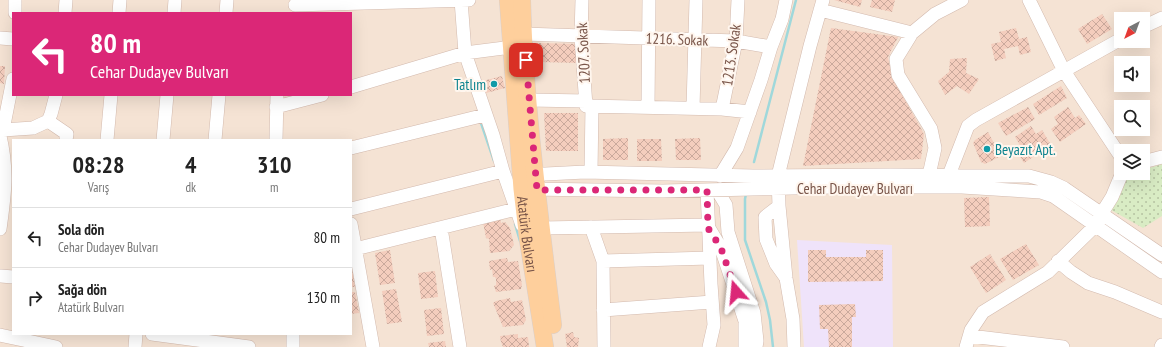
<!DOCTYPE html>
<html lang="tr">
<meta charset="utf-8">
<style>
body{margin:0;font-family:"PT Sans Narrow",sans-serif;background:#f2f2f2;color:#222;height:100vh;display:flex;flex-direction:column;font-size:15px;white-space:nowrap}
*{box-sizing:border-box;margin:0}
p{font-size:13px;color:#767676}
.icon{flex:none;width:22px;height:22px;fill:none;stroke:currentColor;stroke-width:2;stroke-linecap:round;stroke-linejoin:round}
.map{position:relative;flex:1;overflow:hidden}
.side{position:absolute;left:12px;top:139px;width:340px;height:196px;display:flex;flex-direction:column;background:#fff;border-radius:0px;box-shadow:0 4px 16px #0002}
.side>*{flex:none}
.top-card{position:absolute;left:12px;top:12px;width:340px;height:84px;border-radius:0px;box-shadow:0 4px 16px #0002;background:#db2777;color:#fff;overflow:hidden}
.needle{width:26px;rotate:221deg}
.controls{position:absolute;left:1114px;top:12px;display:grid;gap:8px}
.controls a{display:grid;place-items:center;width:36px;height:36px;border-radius:0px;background:#fff;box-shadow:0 4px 16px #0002;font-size:20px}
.pin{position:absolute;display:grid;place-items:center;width:34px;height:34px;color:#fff;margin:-17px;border-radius:8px;box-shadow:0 2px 6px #0006}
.me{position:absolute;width:44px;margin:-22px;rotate:342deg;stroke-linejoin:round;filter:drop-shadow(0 0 3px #0008)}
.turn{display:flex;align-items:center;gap:14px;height:84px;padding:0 12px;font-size:18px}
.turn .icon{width:52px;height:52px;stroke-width:2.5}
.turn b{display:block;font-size:28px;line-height:34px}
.eta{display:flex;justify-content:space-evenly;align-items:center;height:68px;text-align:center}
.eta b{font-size:24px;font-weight:700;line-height:28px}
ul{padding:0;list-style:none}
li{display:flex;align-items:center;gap:12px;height:60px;padding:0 12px;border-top:1px solid #e0e0e0}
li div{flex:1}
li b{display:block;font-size:15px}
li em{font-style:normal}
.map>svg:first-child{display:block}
.residential{fill:#f5e3d4;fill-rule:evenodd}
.education{fill:#efe3fa}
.park{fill:url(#park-dots)}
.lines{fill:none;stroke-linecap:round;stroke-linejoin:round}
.stream{stroke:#9fd8db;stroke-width:2.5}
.building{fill:url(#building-cross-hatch)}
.minor-casing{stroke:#d3baae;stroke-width:14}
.major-casing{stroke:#d9cfcc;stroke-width:18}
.minor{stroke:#fff;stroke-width:13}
.major{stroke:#fecf9c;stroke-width:17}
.route{stroke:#db2777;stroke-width:7;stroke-dasharray:0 12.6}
.culture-dot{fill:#0f9aa8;stroke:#fff6ee;stroke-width:1.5}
.labels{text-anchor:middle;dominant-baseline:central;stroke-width:4;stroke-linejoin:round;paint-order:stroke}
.street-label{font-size:15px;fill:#795549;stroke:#fff6ee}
.culture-label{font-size:15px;fill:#0d838f;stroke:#fff6ee;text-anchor:end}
</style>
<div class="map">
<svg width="1162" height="347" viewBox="0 0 1162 347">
<defs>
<pattern id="park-dots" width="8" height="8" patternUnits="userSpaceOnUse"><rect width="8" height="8" fill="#d9ecc4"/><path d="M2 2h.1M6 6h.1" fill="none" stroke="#b5c2a1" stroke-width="1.8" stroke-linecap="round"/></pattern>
<pattern id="building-cross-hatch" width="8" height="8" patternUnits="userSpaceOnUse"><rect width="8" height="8" fill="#f4cdbd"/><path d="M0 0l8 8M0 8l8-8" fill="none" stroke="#caa99c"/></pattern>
</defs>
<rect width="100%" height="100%" fill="#fdf2e7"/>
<!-- residential -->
<path class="residential" d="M0 0H1162V347H0ZM13 13H351V95H13ZM1121 19H1143V41H1121ZM1121 63H1143V85H1121ZM1121 107H1143V129H1121ZM13 140H351V334H13ZM1121 151H1143V173H1121Z"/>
<!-- education -->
<path class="education" d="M797 240 892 245 893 347H804Z"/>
<!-- park -->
<path class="park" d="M1162 164V216L1143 228 1111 210 1125 178 1136 173H1143V170Z"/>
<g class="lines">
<!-- stream -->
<path class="stream" d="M481 123 494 161
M754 162 796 0
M746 194 745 199V240L766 302 770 320 773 347
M515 224 520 241"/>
</g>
<!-- building -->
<path class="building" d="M834 0H862L860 7Z
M872 0H895L892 12 870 7Z
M1102 14 1112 29 1087 44 1078 29Z
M831 28 898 37 888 57 892 77 924 134 921 159 803 166Z
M1016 28 1019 39 1027 37 1031 52 1020 55 1018 46 1004 49 1006 58 995 61 991 44 1001 42 999 32Z
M539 43 579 44V63L538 62Z
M967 58 966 73 979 79 969 94 957 86 945 95 938 81 949 72 950 59Z
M0 66H5L4 84 0 83Z
M502 76 505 88 486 93 483 81Z
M1061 86 1067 98 1039 115 1033 104Z
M1028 107 1035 119 1006 136 998 123Z
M1068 107 1075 118 1079 115 1086 124 1060 142 1051 129 1058 124 1054 117Z
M544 113H578V151H546Z
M1031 126 1036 134 1042 130 1051 145 1024 163 1016 151 1021 147 1015 137Z
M988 132 1001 156 985 164 981 162 973 143 975 140Z
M628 138V160H603V139Z
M700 138 701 160H676L675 139Z
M637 139H661L662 161H637Z
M989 197 990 226 965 227 964 198Z
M500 218 501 223 505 222 510 228 514 245 509 251 490 253 489 239 486 238 483 222Z
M1026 244 1039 265 1013 280 1000 259Z
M390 250 395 283 380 285 375 253Z
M808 250H826V257H866V250H883V281L808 282Z
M990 254 1006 280 986 293 970 267Z
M507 258 508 262 518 261 522 285 521 289 496 292 494 286 496 285V279L495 277H493L492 269 490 270 489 261Z
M351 263 355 287H351Z
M435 271 438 297 421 299 418 273Z
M396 289 402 322 387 324 382 291Z
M351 292H355L359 313 351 314Z
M510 298 511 302 522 300 526 320 523 325 503 327 493 303 496 301Z
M855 304 856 317H852V347H829L828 329H820L819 305Z
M441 308 444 334 427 336 424 310Z
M573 332 574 337 579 338 578 347H567L565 334Z
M518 334V338L528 337 529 347H503L501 342 500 336Z
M445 341 446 347H429L428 343Z"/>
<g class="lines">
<defs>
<path id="minor" d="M461 0 465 53 493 135 503 171 522 225
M582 0 581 36 586 106 722 109 750 112
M1029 0 1064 71 1121 157
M295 5 469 0
M820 10 912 33
M15 13V0
M65 13 66 0
M119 13 120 0
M174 13 175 0
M226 13 227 0
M1143 27 1162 18
M523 34 736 41 771 47
M0 38 13 39
M351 87 465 53 512 47
M529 100 586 101
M276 107 322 95
M648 107 649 0
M693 108 696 0
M722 109 736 41 738 0
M48 121 67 134 66 140
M3 130 33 128 48 121 51 114 56 95
M0 135 3 130 13 79
M0 136C8 170 5 194 0 229
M107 140 111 95
M163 140 167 95
M215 140 219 95
M276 140 277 95
M351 148 485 115
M1143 162 1162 157
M591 172 592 106
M526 175 585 172 753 176 891 175 1029 176 1051 182 1064 188 1162 255
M929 175 935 148 931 129 898 75 896 59 912 33 935 14 962 0
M949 175 968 126 976 120 1121 39
M720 176 737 148 761 80 771 47 782 19 786 0
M528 189 663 191 833 187H962L1041 192 1053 196 1162 272
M707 190 711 284 714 325 709 347
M717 190 726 205 728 232 754 313 757 341 756 347
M779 206 765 217 766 239 776 264 786 278
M351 209 503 171
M351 224 373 347
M591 227 603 261 604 347
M441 228 460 347
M542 228 708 225
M709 228 721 248 745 321V347
M351 250 516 209
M603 261 710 258
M1058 261 1071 272 1088 283 1115 292 1162 312
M1 276 13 277
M603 310 712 302
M152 334 249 347
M0 335 56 347
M970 336 1063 347
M135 347 136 334
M293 347V334
M794 347 793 319 786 278 779 206 778 176 810 46 823 0
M966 347 971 330 983 312 1048 272 1096 225 1102 213 1112 197 1122 173
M1161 347 1162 345"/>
<g id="major">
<path id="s1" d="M508 0 522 189 528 240 545 347"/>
<path d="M522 0C525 109 540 217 553 325"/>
</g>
</defs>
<!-- minor casing -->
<use href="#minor" class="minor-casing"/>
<!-- major casing -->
<use href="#major" class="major-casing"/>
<!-- minor -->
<use href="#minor" class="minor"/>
<!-- major -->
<use href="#major" class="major"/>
</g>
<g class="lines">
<!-- route -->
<path class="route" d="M526 60 537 190H707L708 228 721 248 736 292"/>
</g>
<!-- markers -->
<g class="culture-dot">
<circle cx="494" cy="84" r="4"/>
<circle cx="987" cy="149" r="4"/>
</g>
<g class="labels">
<!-- street labels -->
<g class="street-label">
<text transform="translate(677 39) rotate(2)">1216. Sokak</text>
<text transform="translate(583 53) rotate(-93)">1207. Sokak</text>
<text transform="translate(731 55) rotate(-82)">1213. Sokak</text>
<text x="855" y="188">Cehar Dudayev Bulvarı</text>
<text stroke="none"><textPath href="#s1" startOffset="235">Atatürk Bulvarı</textPath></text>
</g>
<!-- culture labels -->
<g class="culture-label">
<text x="486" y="84">Tatlım</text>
<text x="995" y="149" text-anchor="start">Beyazıt Apt.</text>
</g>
</g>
</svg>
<div class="controls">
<a><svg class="needle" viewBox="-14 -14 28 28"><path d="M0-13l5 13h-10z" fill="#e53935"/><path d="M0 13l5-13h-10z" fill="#767676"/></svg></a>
<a><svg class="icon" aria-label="sound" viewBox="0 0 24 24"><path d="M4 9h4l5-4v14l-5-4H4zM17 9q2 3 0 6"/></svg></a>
<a><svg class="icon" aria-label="search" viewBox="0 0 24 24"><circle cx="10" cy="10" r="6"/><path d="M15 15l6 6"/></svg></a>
<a><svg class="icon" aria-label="layers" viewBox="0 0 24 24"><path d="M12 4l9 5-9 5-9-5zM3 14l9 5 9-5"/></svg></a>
</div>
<div class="pin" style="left:526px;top:60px;background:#d93025"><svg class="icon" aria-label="arrive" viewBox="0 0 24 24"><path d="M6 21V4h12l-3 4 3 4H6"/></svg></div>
<svg class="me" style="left:736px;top:292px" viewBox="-20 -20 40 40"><path d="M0-17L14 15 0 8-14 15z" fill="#db2777" stroke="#fff" stroke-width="4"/></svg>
<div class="top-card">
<div class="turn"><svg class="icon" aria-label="left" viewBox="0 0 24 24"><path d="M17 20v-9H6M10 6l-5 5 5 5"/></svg><div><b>80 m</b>Cehar Dudayev Bulvarı</div></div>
</div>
<section class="side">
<div class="eta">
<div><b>08:28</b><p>Varış</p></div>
<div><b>4</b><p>dk</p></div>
<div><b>310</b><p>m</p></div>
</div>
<ul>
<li><svg class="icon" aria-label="left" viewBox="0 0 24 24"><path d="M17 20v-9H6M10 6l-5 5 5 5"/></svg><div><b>Sola dön</b><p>Cehar Dudayev Bulvarı</p></div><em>80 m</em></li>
<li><svg class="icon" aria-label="right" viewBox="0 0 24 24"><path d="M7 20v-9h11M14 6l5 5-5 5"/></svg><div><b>Sağa dön</b><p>Atatürk Bulvarı</p></div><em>130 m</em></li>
</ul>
</section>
</div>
